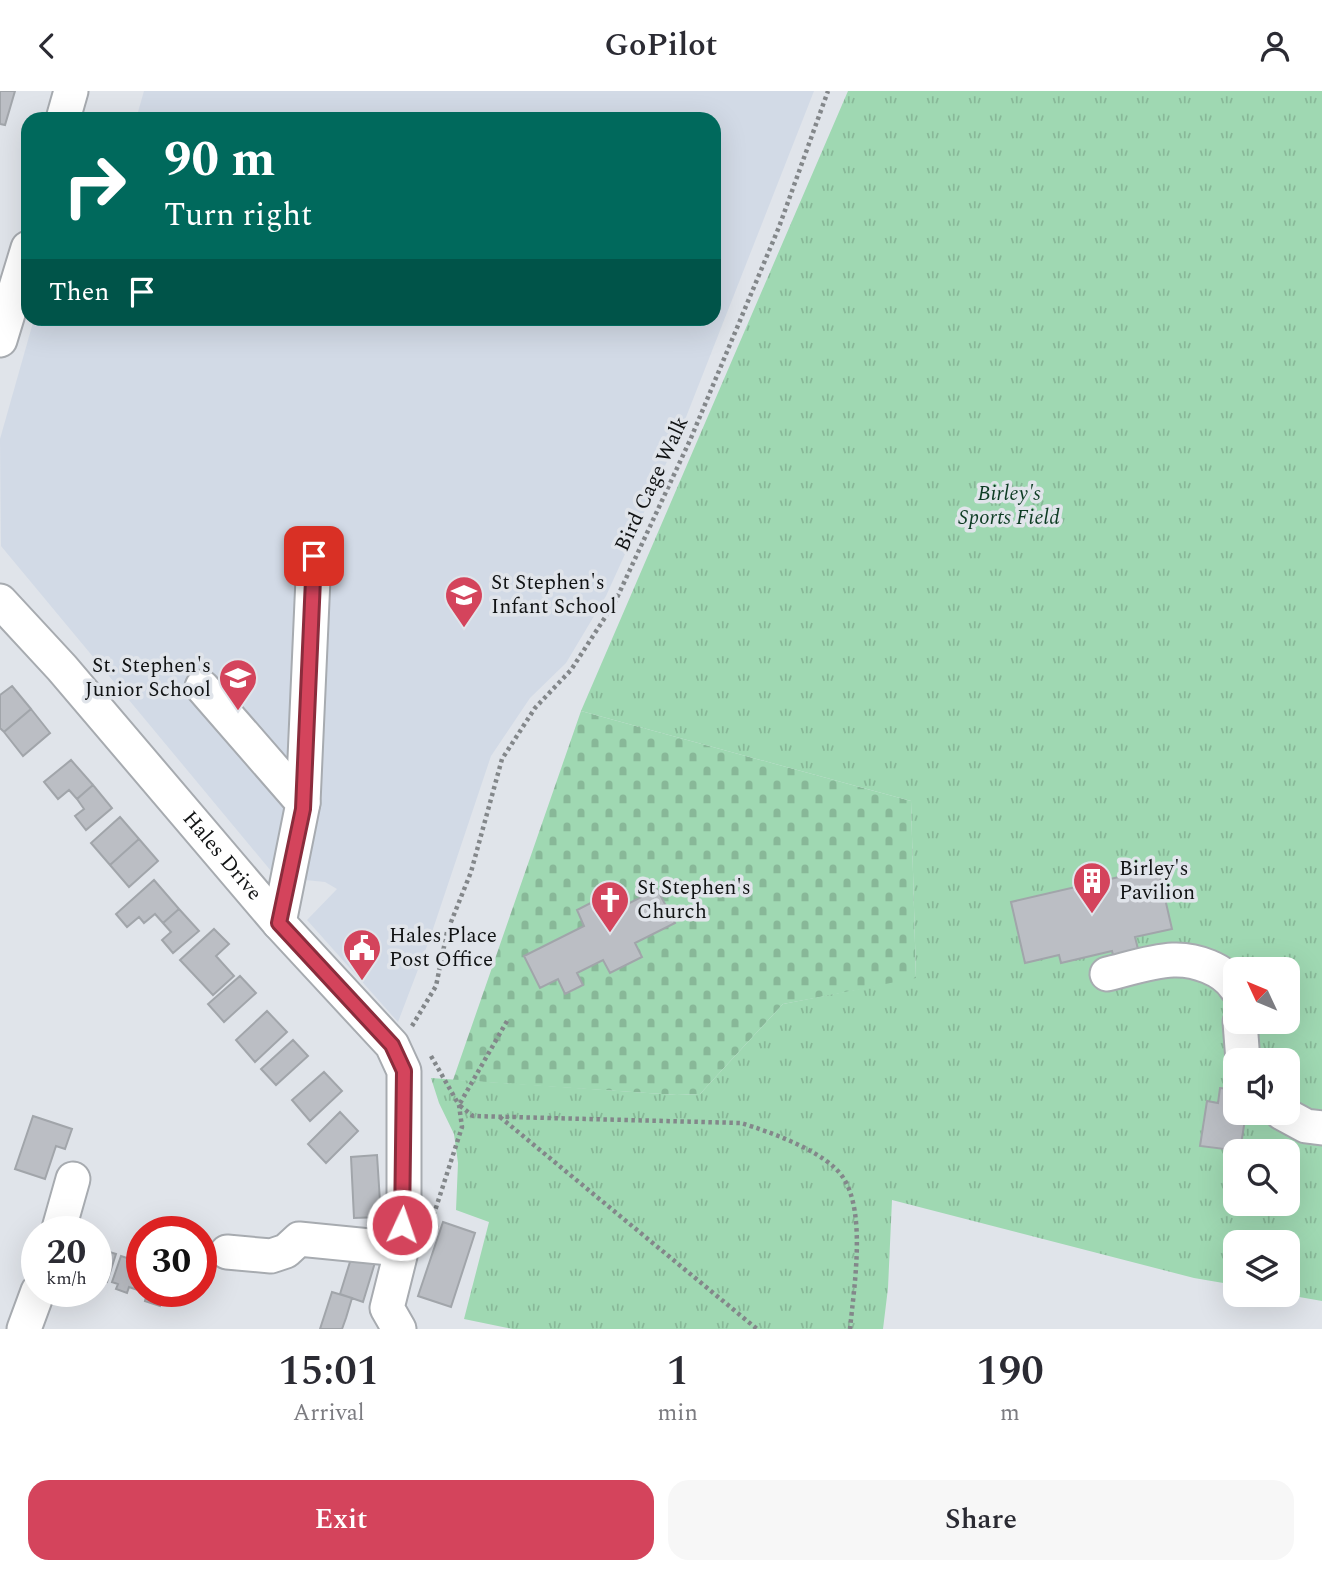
<!DOCTYPE html>
<style>
body{margin:0;font-family:Spectral,serif;background:#f7f7f7;color:#2b2b33;height:100vh;display:flex;flex-direction:column;font-size:26px;white-space:nowrap}
*{box-sizing:border-box;margin:0}
p{font-size:23px;color:#7c7c81}
.icon{flex:none;width:38px;height:38px;fill:none;stroke:currentColor;stroke-width:2;stroke-linecap:round;stroke-linejoin:round}
.map{position:relative;height:1238px;overflow:hidden}
.details{display:flex;flex-direction:column;background:#fff;flex:1}
.details>*{flex:none}
.banner{position:absolute;left:21px;top:21px;width:700px;height:214px;border-radius:21px;box-shadow:0 7px 28px #0002;background:#00695c;color:#fff;overflow:hidden}
.needle{width:46px;rotate:314deg}
.tools{position:absolute;left:1223px;top:866px;display:grid;gap:14px}
.tools a{display:grid;place-items:center;width:77px;height:77px;border-radius:14px;background:#fff;box-shadow:0 7px 28px #0002;font-size:35px}
.speed{position:absolute;left:21px;top:1125px;display:flex;gap:14px;font-size:35px;font-weight:700;text-align:center}
.speed>*{display:grid;place-content:center;width:91px;height:91px;border-radius:50%;background:#fff;box-shadow:0 7px 28px #0002;line-height:1}
.speed small{font-size:18px;font-weight:400}
.speed .limit{border:10px solid #d22;background:#fff;color:#111}
.pin{position:absolute;display:grid;place-items:center;width:60px;height:60px;color:#fff;margin:-30px;border-radius:14px;box-shadow:0 4px 10px #0006}
.me{position:absolute;width:77px;margin:-38px;rotate:3deg;stroke-linejoin:round;filter:drop-shadow(0 0 5px #0008)}
.turn{display:flex;align-items:center;gap:24px;height:147px;padding:0 28px;font-size:32px}
.turn .icon{width:91px;height:91px;stroke-width:2.5}
.turn b{display:block;font-size:49px;line-height:60px}
.then{display:flex;align-items:center;height:66px;padding:0 28px;background:#0003;gap:14px;font-size:26px}
.eta{display:flex;justify-content:space-evenly;align-items:center;height:119px;text-align:center}
.eta b{font-size:42px;font-weight:600;line-height:49px}
.cta{display:flex;gap:14px;margin-top:auto;padding:14px 28px}
.cta a{flex:1;height:80px;border-radius:21px;background:#d4445c;color:#fff;font-size:28px;font-weight:600;line-height:80px;text-align:center}
.cta a+a{background:#f7f7f7;color:#2b2b33}
header{display:flex;justify-content:space-between;align-items:center;height:91px;padding:0 28px;background:#fff;font-size:32px;font-weight:600}
.map>svg:first-child{display:block}
.built{fill:#d2dae6}
.cemetery{fill:url(#cemetery-stones);fill-rule:evenodd}
.park{fill:url(#park-tufts);fill-rule:evenodd}
.building{fill:#bbbec4;stroke:#a1a5aa;stroke-width:2}
.lines{fill:none;stroke-linecap:round;stroke-linejoin:round}
.minor-casing{stroke:#a7abb0;stroke-width:37}
.path{stroke:#83878a;stroke-width:4.5;stroke-dasharray:3.5 3.5;stroke-linecap:butt}
.minor{stroke:#fff;stroke-width:33}
.route-casing{stroke:#8a2c3c;stroke-width:18}
.route{stroke:#d4445c;stroke-width:12}
.labels{text-anchor:middle;dominant-baseline:central;stroke-width:7;stroke-linejoin:round;paint-order:stroke}
.street-label{font-size:21px;fill:#111314;stroke:#e0e4ea}
.park-label{font-size:21px;font-style:italic;fill:#0d3c23;stroke:#e0e4ea}
.poi-label{font-size:21px;fill:#111314;stroke:#e0e4ea;text-anchor:start}
</style>
<header><svg class="icon" aria-label="back" viewBox="0 0 24 24"><path d="M15 5l-7 7 7 7"/></svg>GoPilot<svg class="icon" aria-label="person" viewBox="0 0 24 24"><circle cx="12" cy="8" r="4"/><path d="M4 21q1-7 8-7t8 7"/></svg></header>
<div class="map">
<svg width="1322" height="1238" viewBox="0 0 1322 1238">
<defs>
<pattern id="cemetery-stones" width="16" height="16" patternUnits="userSpaceOnUse" patternTransform="scale(1.75)"><rect width="16" height="16" fill="#9fd8b2"/><path d="M2 7V4a2 2 0 0 1 4 0v3zM10 15v-3a2 2 0 0 1 4 0v3z" fill="#88b898"/></pattern>
<pattern id="park-tufts" width="24" height="20" patternUnits="userSpaceOnUse" patternTransform="scale(1.75)"><rect width="24" height="20" fill="#9fd8b2"/><path d="M3 7l-1-3M5 7V3M7 7l1-3M15 17l-1-3M17 17v-4M19 17l1-3" fill="none" stroke="#88b898"/></pattern>
</defs>
<rect width="100%" height="100%" fill="#e0e4ea"/>
<!-- built -->
<path class="built" d="M144 0H814L679 344 606 505 566 572 530 607 491 665 430 847 398 931 307 829 337 798 325 791 276 786 1 455 0 348 34 228H714V28H136Z"/>
<!-- cemetery -->
<path class="cemetery" d="M581 620 911 710 916 888 783 913 700 1003 677 1004 453 989ZM658 799 674 832 635 852 642 866 610 882 603 869 577 882 583 894 566 903 558 888 540 897 524 865 584 835 577 819 608 804 616 819Z"/>
<!-- park -->
<path class="park" d="M848 0H1322V1210L1288 1204V1152H1236L1235 1194 1194 1187 892 1109 888 1197 883 1238H513L464 1228 489 1131 456 1119 458 1072 454 1043 439 1012 431 987 677 1004 700 1003 783 913 916 887 911 710 581 620ZM1236 878H1288V931H1236ZM1236 970H1288V1022H1236ZM1236 1060H1288V1113H1236Z"/>
<!-- building -->
<path class="building" d="M0 0H15L5 34 0 33Z
M12 595 31 618 4 641 0 637V604Z
M31 618 50 642 23 665 4 641Z
M71 669 93 694 77 708 69 699 58 708 44 691Z
M93 694 112 717 86 739 75 725 84 718 77 708Z
M120 726 139 748 110 774 91 752Z
M139 748 158 770 129 796 110 774Z
M1158 777 1172 838 1135 846 1141 870 1116 876 1112 860 1061 872 1059 864 1025 872 1011 811Z
M154 789 179 818 163 832 155 823 144 832 139 826 127 836 116 823Z
M657 798 675 832 635 852 642 866 610 882 603 869 577 882 583 894 565 903 558 888 540 897 524 865 584 835 577 819 608 803 616 819Z
M179 818 199 840 173 862 162 849 171 841 163 832Z
M214 838 229 853 216 865 234 885 213 904 180 869Z
M240 885 256 902 224 931 208 913Z
M267 920 287 941 255 971 236 949Z
M293 949 308 965 276 994 261 978Z
M324 981 342 1000 310 1030 292 1009Z
M1220 997 1236 999V1022H1246L1240 1060 1200 1055 1207 1010 1218 1012Z
M340 1021 358 1040 326 1072 308 1053Z
M33 1025 72 1038 65 1058 56 1055 45 1088 15 1078Z
M377 1064 381 1126 354 1127 351 1066Z
M443 1131 475 1142 451 1216 418 1205Z
M142 1156V1200H164L160 1215 145 1210 147 1202 129 1196 127 1202 116 1198 118 1193 112 1191 121 1165 136 1170Z
M96 1157 116 1163 107 1191 96 1188Z
M354 1158 377 1165 363 1211 340 1203Z
M332 1201 352 1207 346 1227 342 1238H320Z"/>
<g class="lines">
<defs>
<g id="minor">
<path d="M63 28 71 0"/>
<path d="M0 249 28 157"/>
<path id="s1" d="M0 510 62 577 279 832 392 954 404 980V1109L400 1165 387 1217 399 1238"/>
<path d="M202 596 303 712 279 832"/>
<path d="M303 712 314 465"/>
<path d="M1107 883C1128 878 1152 870 1173 869 1195 868 1224 878 1236 897"/>
<path d="M1240 931 1243 970"/>
<path d="M1282 1022 1306 1035 1322 1037"/>
<path d="M58 1141 73 1088"/>
<path d="M227 1161 271 1165 286 1160 299 1148 400 1158"/>
<path d="M24 1238 38 1200"/>
</g>
</defs>
<!-- minor casing -->
<use href="#minor" class="minor-casing"/>
<!-- path -->
<path class="path" d="M507 930 459 1014 473 1025 741 1032C770 1041 828 1061 844 1088 866 1124 854 1196 850 1238
M412 935 436 895 447 841 471 781 502 668 535 617 571 579 615 511 691 347 779 136 828 0
M431 965 459 1014 462 1036 433 1126
M500 1026 757 1238"/>
<!-- minor -->
<use href="#minor" class="minor"/>
</g>
<g class="lines">
<defs>
<path id="route" d="M314 465 303 718 279 832 392 954 404 980 402 1134"/>
</defs>
<!-- route casing -->
<use href="#route" class="route-casing"/>
<!-- route -->
<use href="#route" class="route"/>
</g>
<!-- icons -->
<defs>
<symbol id="school-pin" viewBox="-11 -11 22 30"><path d="M0 17L-7.5 6A9.5 9.5 0 1 1 7.5 6Z" fill="#d4445c" stroke="#e0e4ea"/><path d="M0-5L7-2L0 1L-7-2ZM-4 1L0 2.5L4 1V4Q0 6-4 4Z" fill="#fff"/></symbol>
<symbol id="building-pin" viewBox="-11 -11 22 30"><path d="M0 17L-7.5 6A9.5 9.5 0 1 1 7.5 6Z" fill="#d4445c" stroke="#e0e4ea"/><path d="M-4-6H4V6H1V3H-1V6H-4ZM-2.5-4.3h1.7v1.8h-1.7ZM.8-4.3h1.7v1.8H.8ZM-2.5-1h1.7V.8h-1.7ZM.8-1h1.7V.8H.8Z" fill="#fff"/></symbol>
<symbol id="church-pin" viewBox="-11 -11 22 30"><path d="M0 17L-7.5 6A9.5 9.5 0 1 1 7.5 6Z" fill="#d4445c" stroke="#e0e4ea"/><path d="M-1.2-6h2.4v3.5h3.3v2.4h-3.3V6h-2.4V-.1h-3.3v-2.4h3.3Z" fill="#fff"/></symbol>
<symbol id="civic-pin" viewBox="-11 -11 22 30"><path d="M0 17L-7.5 6A9.5 9.5 0 1 1 7.5 6Z" fill="#d4445c" stroke="#e0e4ea"/><path d="M-.6-6.5H3V-4.5H.6V-3L4-1V1h2V6H-6V1h2V-1L-.6-3ZM-1.2 2.5V6h2.4V2.5Z" fill="#fff"/></symbol>
</defs>
<g fill-rule="evenodd">
<use href="#school-pin" x="442" y="482" width="44" height="60"/>
<use href="#school-pin" x="216" y="565" width="44" height="60"/>
<use href="#building-pin" x="1070" y="768" width="44" height="60"/>
<use href="#church-pin" x="588" y="787" width="44" height="60"/>
<use href="#civic-pin" x="340" y="835" width="44" height="60"/>
</g>
<g class="labels">
<!-- street labels -->
<g class="street-label">
<text transform="translate(652 393) rotate(-65)">Bird Cage Walk</text>
<text stroke="none"><textPath href="#s1" startOffset="338">Hales Drive</textPath></text>
</g>
<!-- park labels -->
<g class="park-label">
<text x="1009" y="403">Birley's<tspan x="1009" dy="24">Sports Field</tspan></text>
</g>
<!-- poi labels -->
<g class="poi-label">
<text x="491" y="492">St Stephen's<tspan x="491" dy="24">Infant School</tspan></text>
<text x="211" y="575" text-anchor="end">St. Stephen's<tspan x="211" dy="24">Junior School</tspan></text>
<text x="1119" y="778">Birley's<tspan x="1119" dy="24">Pavilion</tspan></text>
<text x="637" y="797">St Stephen's<tspan x="637" dy="24">Church</tspan></text>
<text x="389" y="845">Hales Place<tspan x="389" dy="24">Post Office</tspan></text>
</g>
</g>
</svg>
<div class="tools">
<a><svg class="needle" viewBox="-14 -14 28 28"><path d="M0-13l5 13h-10z" fill="#e53935"/><path d="M0 13l5-13h-10z" fill="#7c7c81"/></svg></a>
<a><svg class="icon" aria-label="sound" viewBox="0 0 24 24"><path d="M4 9h4l5-4v14l-5-4H4zM17 9q2 3 0 6"/></svg></a>
<a><svg class="icon" aria-label="search" viewBox="0 0 24 24"><circle cx="10" cy="10" r="6"/><path d="M15 15l6 6"/></svg></a>
<a><svg class="icon" aria-label="layers" viewBox="0 0 24 24"><path d="M12 4l9 5-9 5-9-5zM3 14l9 5 9-5"/></svg></a>
</div>
<div class="speed"><div>20<small>km/h</small></div><div class="limit">30</div></div>
<div class="pin" style="left:314px;top:465px;background:#d93025"><svg class="icon" aria-label="arrive" viewBox="0 0 24 24"><path d="M6 21V4h12l-3 4 3 4H6"/></svg></div>
<svg class="me" style="left:402px;top:1134px" viewBox="-20 -20 40 40"><circle r="17" fill="#d4445c" stroke="#fff" stroke-width="3"/><path d="M0-11L8 9 0 5-8 9z" fill="#fff"/></svg>
<div class="banner">
<div class="turn"><svg class="icon" aria-label="right" viewBox="0 0 24 24"><path d="M7 20v-9h11M14 6l5 5-5 5"/></svg><div><b>90 m</b>Turn right</div></div>
<div class="then">Then<svg class="icon" aria-label="arrive" viewBox="0 0 24 24"><path d="M6 21V4h12l-3 4 3 4H6"/></svg></div>
</div>
</div>
<section class="details">
<div class="eta">
<div><b>15:01</b><p>Arrival</p></div>
<div><b>1</b><p>min</p></div>
<div><b>190</b><p>m</p></div>
</div>
<div class="cta"><a>Exit</a><a>Share</a></div>
</section>
